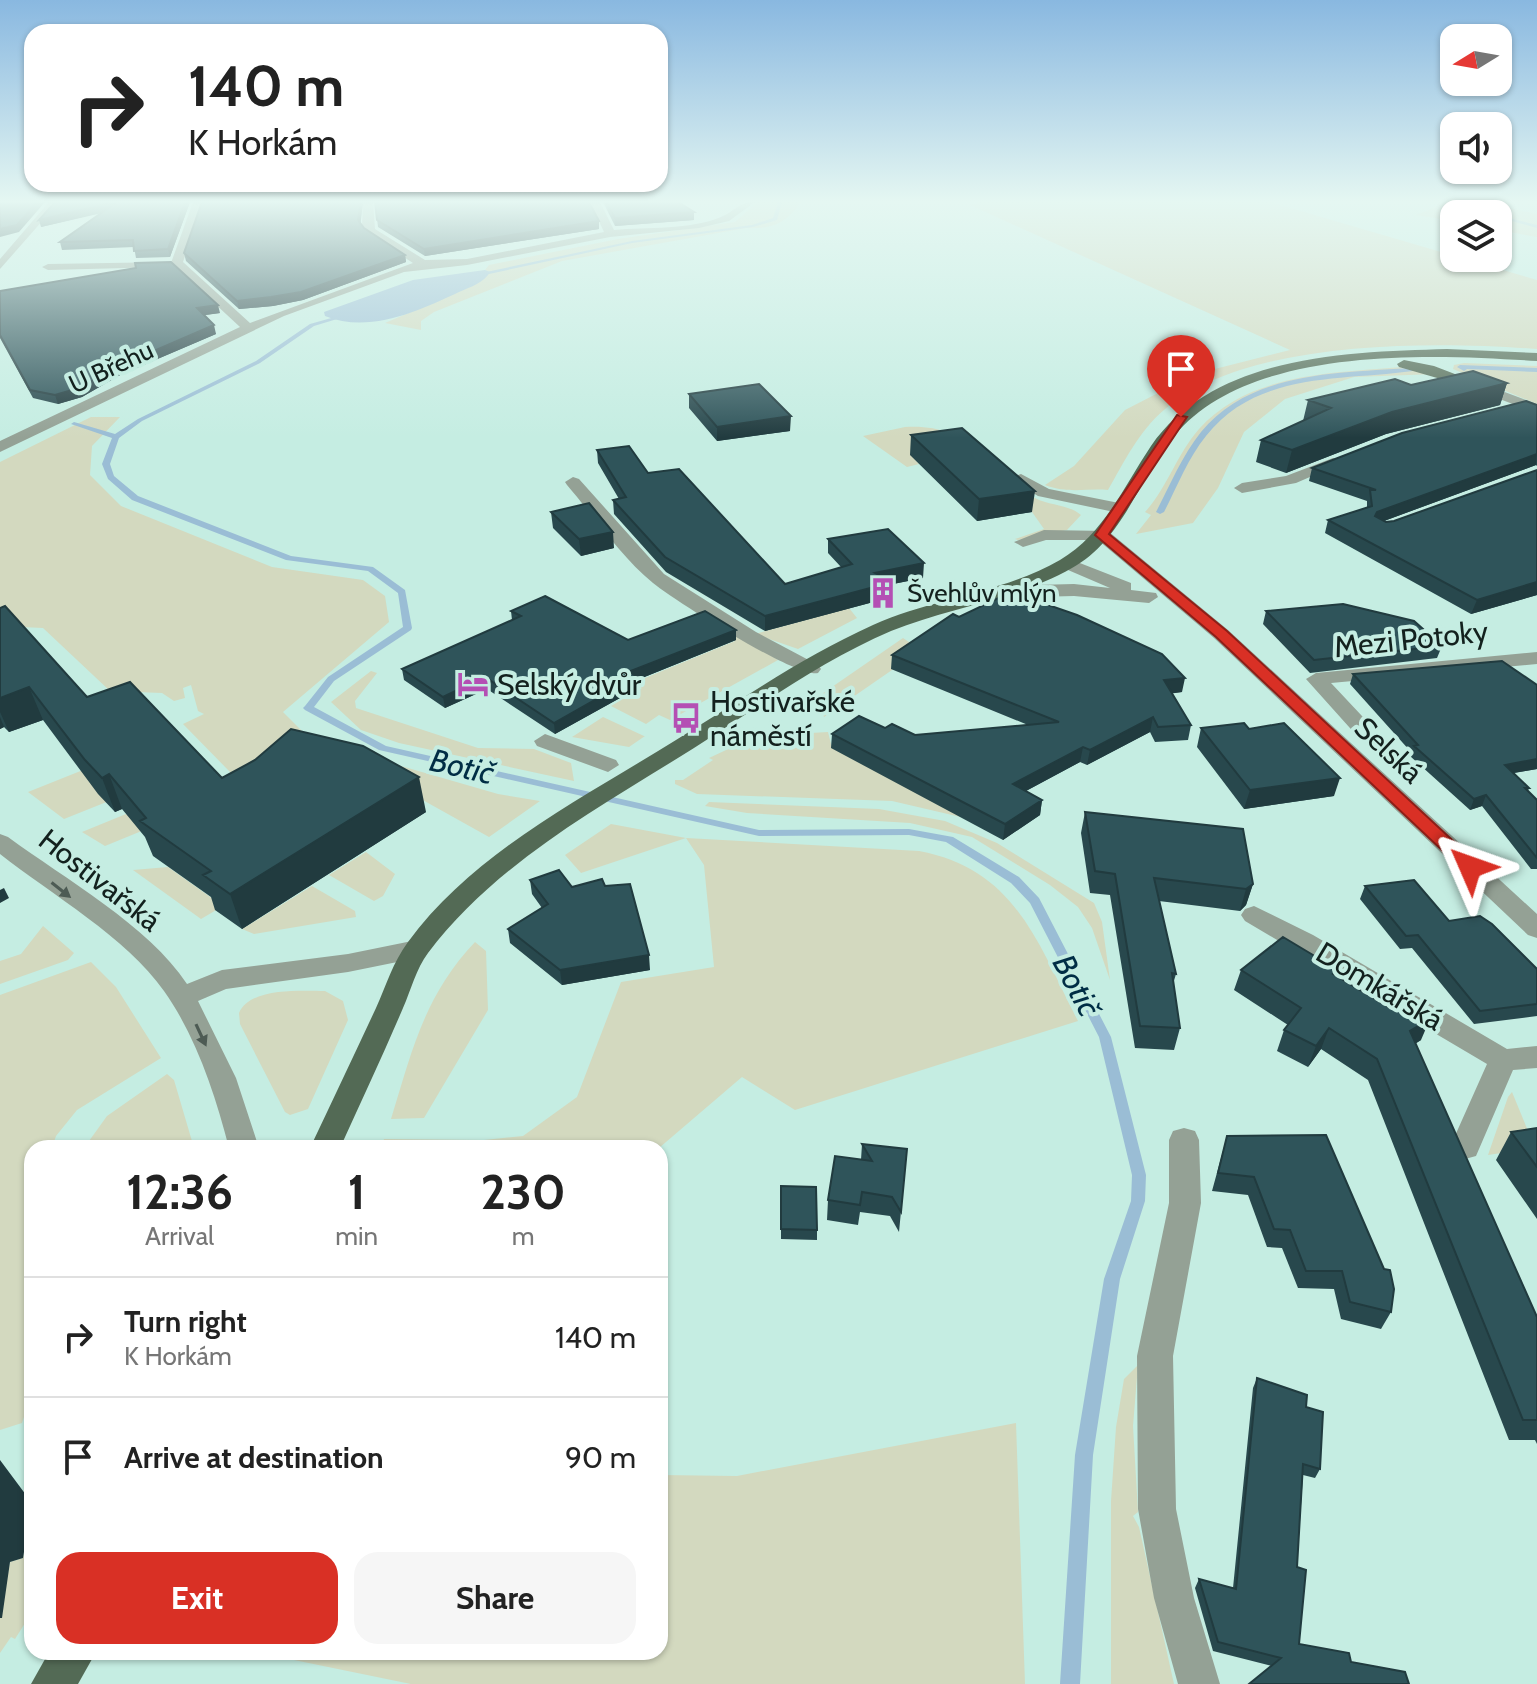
<!DOCTYPE html>
<meta charset="utf-8">
<style>
body{margin:0;font-family:Cabin,sans-serif;background:#f6f6f6;color:#222;height:100vh;display:flex;flex-direction:column;font-size:30px;white-space:nowrap}
*{box-sizing:border-box;margin:0}
p{font-size:26px;color:#767676}
.icon{flex:none;width:44px;height:44px;fill:none;stroke:currentColor;stroke-width:2;stroke-linecap:round;stroke-linejoin:round}
.map{position:relative;flex:1;overflow:hidden}
.side{position:absolute;left:24px;top:1140px;width:644px;height:520px;display:flex;flex-direction:column;background:#fff;border-radius:24px;box-shadow:0 2px 6px #0004}
.side>*{flex:none}
.banner{position:absolute;left:24px;top:24px;width:644px;height:168px;border-radius:24px;box-shadow:0 2px 6px #0004;background:#fff;color:#222;overflow:hidden}
.needle{width:52px;rotate:259deg}
.controls{position:absolute;left:1440px;top:24px;display:grid;gap:16px}
.controls a{display:grid;place-items:center;width:72px;height:72px;border-radius:16px;background:#fff;box-shadow:0 2px 6px #0004;font-size:40px}
.pin{position:absolute;display:grid;place-items:center;width:68px;height:68px;color:#fff;margin:-82px -34px;border-radius:50% 50% 50% 0;rotate:-45deg;box-shadow:0 0 8px #0007}
.pin .icon{rotate:45deg}
.me{position:absolute;width:88px;margin:-44px;rotate:313deg;stroke-linejoin:round;filter:drop-shadow(0 0 6px #0008)}
.turn{display:flex;align-items:center;gap:28px;height:168px;padding:0 32px;font-size:36px}
.turn .icon{width:104px;height:104px;stroke-width:2.5}
.turn b{display:block;font-size:56px;line-height:68px}
.eta{display:flex;justify-content:space-evenly;align-items:center;height:136px;text-align:center}
.eta b{font-size:48px;font-weight:700;line-height:56px}
.cta{display:flex;gap:16px;margin-top:auto;padding:16px 32px}
.cta a{flex:1;height:92px;border-radius:24px;background:#d93025;color:#fff;font-size:32px;font-weight:700;line-height:92px;text-align:center}
.cta a+a{background:#f6f6f6;color:#222}
ul{padding:0;list-style:none}
li{display:flex;align-items:center;gap:24px;height:120px;padding:0 32px;border-top:2px solid #e0e0e0}
li div{flex:1}
li b{display:block;font-size:30px}
li em{font-style:normal}
.map>svg:first-child{display:block}
.green{fill:#d3d9bf}
.water{fill:#9abdd5}
.lines{fill:none;stroke-linecap:round;stroke-linejoin:round}
.stream{fill:#9abdd5;fill-rule:evenodd}
.minor{fill:#94a195;fill-rule:evenodd}
.major{fill:#536a55;fill-rule:evenodd}
.wall{fill:#28484d}
.shaded-wall{fill:#213b3f}
.building{fill:#2f545a;stroke:#213b3f;stroke-width:2}
.oneway{fill:#4d5b54}
.route{fill:#d93025;stroke:#8d1f18;stroke-width:2}
.labels{text-anchor:middle;dominant-baseline:central;stroke-width:8;stroke-linejoin:round;paint-order:stroke}
.far-street-label{font-size:26px;fill:#13211e;stroke:#c5ede2}
.far-poi-label{font-size:26px;fill:#13211e;stroke:#c5ede2;text-anchor:start}
.street-label{font-size:30px;fill:#13211e;stroke:#c5ede2}
.poi-label{font-size:30px;fill:#13211e;stroke:#c5ede2;text-anchor:start}
.water-label{font-size:32px;font-style:italic;fill:#002d45;stroke:#c5ede2}
</style>
<div class="map">
<svg width="1537" height="1684" viewBox="0 0 1537 1684">
<rect width="100%" height="100%" fill="#c5ede2"/>
<!-- green -->
<path class="green" d="M758 202H801C785 224 773 229 746 228L562 261 434 312 421 321V330L385 323 474 285 490 272 485 270 489 265 618 239 735 222Z
M979 202H1270L1537 280V349C1433 341 1246 339 1164 410 1139 431 1124 462 1108 490 1087 488 1068 494 1045 485L1074 466 1125 410 1195 374 1290 350 970 205Z
M1448 202H1478L1537 214V237L1498 230V214H1454V221L1416 215Z
M1464 363 1537 366V404L1453 369 1454 365Z
M1401 367 1436 374 1354 377 1285 399 1244 432 1218 488 1193 523 1136 534 1151 515 1145 512C1167 488 1177 454 1199 429 1249 373 1332 373 1401 367Z
M91 417H120L92 446 90 475 121 506 272 567 363 580 385 596 389 622 283 712 311 740 498 794 540 801 489 837 360 765 232 774 183 724 204 714 198 711 191 685 183 688 185 698 174 701 162 693 110 691 43 628 0 626V462Z
M905 427C978 423 981 471 1035 498 1050 506 1068 504 1081 515L1067 530 1018 540 1015 539 1044 529 1032 512 911 455 919 464 907 467 863 436Z
M849 608 857 618 798 649 755 634Z
M714 618 778 660 670 720 659 715 646 724 611 706 642 688 633 683 735 641Z
M903 638 921 650 824 717 816 698Z
M371 671 377 673 355 701 356 708 478 748 534 749 571 763 574 781 399 743 361 730 331 702Z
M603 717 644 736H645L629 747 572 737Z
M828 732 832 748 965 818 892 801 697 794 675 784V780H683L713 760 709 758 756 736Z
M88 768 114 799 64 819 28 792Z
M709 802 879 809 945 821 997 843 1094 903 1102 922 1110 980 1092 928 1078 907 1050 885 972 837 910 823 747 813 705 806Z
M126 814 144 830 105 846 82 832Z
M611 824 686 838 919 851C1016 869 1038 944 1078 1021L795 1110 742 1077 659 1148H636L625 1143 618 1148H381L384 1139 484 1140 523 1136 577 1097 621 982 714 967 704 865 686 838 581 873 565 855Z
M366 852 395 874 383 896 374 901 329 875Z
M168 867 223 906 201 919 133 870Z
M312 886 355 911 356 917 254 934 242 929Z
M43 926 74 953 68 960 0 984V961L21 954Z
M475 942 486 951 488 1010 424 1118 391 1119C412 1051 424 996 475 942Z
M91 962 116 987 161 1058 77 1110 56 1136 52 1148H32V1393L22 1423 0 1430V995Z
M325 991 343 1001 348 1020 308 1109 290 1115 285 1112 240 1024 239 1013C250 987 301 991 325 991Z
M167 1074 174 1080 194 1148H84L107 1116Z
M1512 1092 1535 1148 1488 1155 1508 1097Z
M1138 1365 1133 1426 1138 1512 1133 1516 1139 1527 1174 1684H1111V1501L1116 1427 1124 1379Z
M1016 1423 1025 1684H411L255 1652H660V1475L737 1476Z
M32 1507V1612L15 1639 11 1637 0 1653V1618L10 1562 23 1558Z"/>
<!-- water -->
<path class="water" d="M485 270 490 272C484 283 470 287 459 292 419 311 369 334 325 316L324 312 413 280Z"/>
<g class="lines">
<!-- stream -->
<path class="stream" d="M778 202H782L777 220 753 227 632 243 475 277 472 275 632 241 752 225 773 218Z
M1454 202H1461L1495 214H1488Z
M1498 215 1537 225V228L1498 217Z
M342 315 347 316 314 326 260 363 142 421 119 438 110 464 114 476 138 496 291 556 373 567 405 590 412 628 411 630 334 681 314 707 386 746 759 830 909 829 953 837 1019 877 1039 898 1111 1037 1146 1175 1145 1201 1120 1279 1093 1455 1080 1684H1060L1075 1455 1104 1279 1131 1201 1132 1175 1099 1037 1030 903 1011 883 946 842 909 835 759 836 379 750 305 710 303 708 305 706 328 677 403 627 398 593 368 571 286 560 132 500 108 479 102 464 112 438 71 424 74 422 115 434 138 419 256 361 310 324Z
M1460 365 1537 368V372L1467 369 1464 371 1457 367Z
M1411 368 1414 370 1413 371C1341 381 1257 371 1206 436 1188 458 1177 487 1164 512L1160 514 1156 512C1170 485 1182 456 1201 432 1251 371 1339 373 1411 368Z"/>
<!-- minor -->
<path class="minor" d="M49 202H59L0 269V259Z
M193 202H203L183 262 250 323 413 263 367 233 362 226 363 202H373L375 229 425 260 467 259 604 232 590 202H600L614 230C647 227 690 230 721 217 735 211 739 202 755 202L729 221 699 228 610 237 467 265 404 272 284 316 0 452V441L240 327 171 263Z
M169 262 165 267 48 270 42 267 48 264Z
M1494 388 1537 404V413L1489 395 1487 392Z
M1333 458 1347 461 1296 483 1242 493 1234 488 1242 483 1286 476Z
M1021 474 1049 489 1119 503 1127 508 1119 513 1038 496 1015 482V476Z
M573 477 579 479 664 574 756 632 818 665 821 669 818 673C797 679 674 600 653 583 622 558 593 515 567 485L565 482Z
M1044 530 1108 531 1228 630 1537 914V938L1528 935 1214 638 1098 540H1046L1023 547 1014 542Z
M1067 558 1131 583V590L1156 593 1158 597 1149 603 1074 596 993 598 984 592 993 586 1074 584 1110 588 1061 567 1058 563Z
M1537 652V664L1331 683 1377 732 1366 738 1358 737 1306 679 1316 673Z
M545 734 616 760 619 765 608 772 537 746 534 741Z
M0 834 8 837C65 879 148 925 187 984L222 970 348 954 417 940 426 943 430 949 426 955 417 958 348 972 226 989 198 1001 236 1078 259 1148H229C215 1094 196 1036 164 991 126 937 52 895 0 854Z
M1254 906 1313 935 1507 1049 1537 1046V1068L1513 1070 1476 1156 1465 1159 1454 1156 1450 1147 1487 1064 1245 921 1241 915 1245 909Z
M1184 1128 1195 1131 1199 1140 1201 1203 1173 1356 1176 1509 1194 1598 1220 1684H1178L1154 1598 1138 1509 1137 1356 1169 1203V1140L1173 1131Z"/>
<!-- major -->
<path class="major" d="M1447 349 1537 353V361C1430 354 1249 345 1174 436 1138 479 1124 539 1072 568 1016 600 950 607 891 631 821 661 758 707 694 748 600 807 497 862 428 953 416 969 411 990 403 1008 383 1055 361 1102 340 1148H310C332 1102 354 1055 376 1008 386 986 393 962 408 942 474 852 583 798 676 740 741 700 804 656 873 625 933 598 1003 593 1060 560 1104 534 1124 486 1151 446 1214 355 1347 352 1447 349Z
M1404 360 1434 366 1486 386 1479 390 1399 367 1397 364Z
M49 1652H96L78 1684H31Z"/>
</g>
<!-- wall -->
<path class="wall" d="M55 202H190L170 257 136 258 134 247 62 250 60 242 102 213 41 227Z
M202 202H363L360 223 364 228 405 255 406 262 303 300 273 306 239 309 186 261 184 253Z
M375 202 599 229 425 256 378 227Z
M603 202H678L694 220 615 226Z
M0 291 220 313 204 315 216 334 120 375 82 397 58 404 33 398 0 338Z
M1507 383 1500 405 1386 434 1286 473 1256 462 1261 440 1303 421 1308 400 1411 385Z
M689 394 790 431 717 441 689 408Z
M1537 405V466L1536 465 1384 521 1386 522 1394 521 1537 470V595L1471 614 1325 533 1328 520 1367 508V501L1309 481 1312 468Z
M911 435 1032 512 977 521 910 455Z
M597 450 648 473 785 584 841 567 828 553V539L923 578 893 584 892 597 765 631 666 572 614 514 613 500 619 499 598 463Z
M551 512 614 548 581 556 553 528Z
M0 608 87 697 222 778 426 812 242 929 215 910 211 897 153 856 145 837 122 809 115 812 98 794 43 720 9 732 4 727 0 729Z
M511 611 628 640 736 630V640L637 680 638 688 555 734 487 689 445 708 404 680 402 669 512 620Z
M1266 611 1442 646 1437 658 1310 673 1263 624Z
M959 617 1182 692 1172 693 1191 725 1188 740 1155 742 1150 732 1087 765 1080 762 1026 791 1042 800 1040 815 1003 840 831 748 832 734 885 728 915 735 1028 725 891 669 892 655Z
M1353 674 1537 685V769L1514 773 1529 788 1528 791 1537 800V869H1531L1482 806 1470 810 1410 756 1411 752 1350 684Z
M1201 728 1249 729 1334 796 1244 809 1197 747Z
M1085 812 1253 884 1246 905 1240 911 1159 901 1176 974 1173 984 1180 1028 1174 1050 1135 1048 1110 895 1090 893 1081 833Z
M530 880 572 887 605 886 650 970 562 985 510 943 508 929 542 908 532 894Z
M1365 886 1449 921 1537 969V1016L1474 1024 1412 948 1400 949 1360 899Z
M1241 970H1338L1336 976 1421 1040 1415 1044 1537 1317V1444L1535 1440H1509L1368 1080 1321 1049 1308 1067 1277 1051 1284 1030 1288 1025 1234 990Z
M1537 1128V1219L1496 1160 1511 1132Z
M1227 1136 1391 1312 1381 1329 1341 1319 1334 1289 1298 1288 1282 1248 1267 1247 1248 1195 1212 1191Z
M862 1144 907 1149 899 1232 890 1216 860 1212 858 1225 827 1220 828 1200 861 1160Z
M781 1186 817 1230V1240L781 1239Z
M1257 1378 1306 1407 1320 1469 1315 1478 1303 1475 1297 1567 1299 1644 1272 1666 1213 1651 1195 1588 1199 1579 1233 1588 1253 1388Z"/>
<!-- shaded-wall -->
<path class="shaded-wall" d="M37 202H45L19 232 0 237V229Z
M115 202 120 208 41 227 39 220Z
M185 202H190L170 257 168 249Z
M361 202H363L360 228 358 220Z
M694 212V220L615 226V218Z
M599 221V229L425 256 424 249Z
M405 255 406 262 303 300 273 306 239 309 237 301Z
M218 305 220 313 199 316 197 308Z
M214 325 216 334 120 375 82 397 58 404 55 395Z
M1507 383 1500 405 1386 434 1286 473 1292 450 1392 412Z
M791 416 790 431 717 441V427Z
M1537 454 1536 465 1373 525 1377 512Z
M1035 491 1032 512 977 521 979 499Z
M613 532 614 548 581 556 579 539Z
M924 563 923 578 893 584 892 597 765 631V616L875 573Z
M1537 582V595L1471 614 1477 600Z
M736 630V640L637 680 638 688 555 734 554 723 628 672Z
M485 677 487 689 445 708 443 697Z
M1185 678 1182 692 1161 695 1164 680Z
M29 687 43 720 9 732 0 712V698Z
M0 717 4 727 0 729Z
M1153 717 1150 732 1087 765 1090 750Z
M1083 747 1080 762 1011 799 1013 784Z
M1537 759V769L1501 775 1505 765Z
M109 774 122 809 115 812 102 778Z
M419 777 426 812 242 929 230 894Z
M1340 778 1334 796 1244 809 1250 790Z
M1486 795 1482 806 1470 810 1474 799Z
M1042 800 1040 815 1003 840 1005 824Z
M1253 884 1246 905 1240 911 1246 889Z
M4 888 9 898 0 903V890Z
M649 955 650 970 562 985 560 970Z
M1430 1019 1421 1040 1401 1052 1410 1031Z
M1329 1028 1321 1049 1308 1067 1316 1046Z
M0 1460 32 1503 23 1558 10 1562 2 1618H0Z"/>
<!-- building -->
<path class="building" d="M0 202H37L17 225 0 229Z
M55 202H115L39 220Z
M117 202H185L168 249 134 251 133 240 60 242Z
M202 202H361L358 220 364 228 405 255 301 292 271 297 237 301 184 253Z
M375 202H589L599 221 424 249 377 220Z
M606 202H678L694 212 615 218Z
M171 262 218 305 197 308 214 325 117 367 79 388 55 395 30 390 0 335V291L136 268 135 263Z
M1473 371 1507 383 1392 412 1292 450 1261 440 1331 408 1308 400 1395 379 1411 385Z
M759 384 791 416 717 427 689 394Z
M1526 401 1537 405V454L1377 512 1375 516 1386 522 1394 521 1537 470V582L1477 600 1328 520 1372 506 1370 490H1376L1312 468 1402 433Z
M962 428 1035 491 979 499 911 435Z
M629 446 648 473 679 469 785 584 852 564 828 539 888 529 924 563 875 573 893 582 765 616 665 557 613 500 626 497 597 450Z
M589 503 613 532 579 539 551 512Z
M1011 592 1077 615 1162 654 1185 678 1164 680 1191 725 1158 727 1153 717 1090 750 1083 747 1013 784 1042 800 1005 824 832 734 859 716 885 728 892 724 915 735 1059 722 892 655 953 614 959 617Z
M545 596 628 640 705 611 736 630 628 672 637 676 554 723 485 677 443 697 402 669 521 616 511 611Z
M1343 604 1414 621 1442 646 1314 660 1266 611Z
M5 606 87 697 130 682 222 778 255 760 291 729 363 746 419 777 230 894 203 875 211 871 140 821 146 818 109 774 102 778 85 760 29 687 0 698V608Z
M1502 661 1537 685V759L1505 765 1529 788H1525L1537 800V858L1486 795 1474 799 1414 746 1418 745 1353 674Z
M1244 723 1249 729 1284 723 1340 778 1250 790 1201 728Z
M1085 812 1243 829 1253 884 1246 889 1154 878 1176 974 1172 973 1180 1028 1140 1026 1115 874 1095 871Z
M559 870 572 887 602 879 605 886 630 884 649 955 560 970 508 929 548 904 530 880Z
M1414 880 1449 921 1480 916 1492 924 1537 969V1004L1480 1011 1418 935 1406 936 1365 886Z
M1283 937 1338 970 1333 974 1390 1008 1399 1000 1430 1019 1410 1031 1537 1317V1420H1523L1377 1059 1329 1028 1316 1046 1284 1030 1301 1008 1241 970Z
M1537 1128V1167L1511 1132Z
M1326 1135 1384 1269 1390 1270 1394 1289 1391 1312 1350 1302 1342 1271H1306L1290 1230 1274 1229 1254 1177 1218 1173 1227 1136Z
M862 1144 907 1149 901 1212 892 1197 862 1192 860 1205 828 1200 835 1156 872 1161Z
M781 1186 816 1187 817 1230 781 1229Z
M1257 1378 1307 1395 1306 1407 1323 1412 1320 1469 1303 1464 1297 1567 1306 1570 1299 1644 1349 1653 1351 1662 1405 1672 1409 1684H1249L1281 1658 1218 1642 1199 1579 1236 1589Z"/>
<!-- one-way arrows -->
<defs><path id="oneway-solid" d="M-6-.8H1V-3.2L6.5 0L1 3.2V.8H-6Z" transform="scale(2)"/></defs>
<g class="oneway">
<use href="#oneway-solid" transform="translate(61 890) rotate(38)"/>
<use href="#oneway-solid" transform="translate(201 1035) rotate(65)"/>
</g>
<!-- sky -->
<linearGradient id="sky" x2="0" y2="1"><stop stop-color="#89b8e0"/><stop offset="0.46" stop-color="#e5f7f2"/><stop offset="1" stop-color="#e5f7f2" stop-opacity="0"/></linearGradient>
<rect width="1537" height="438" fill="url(#sky)"/>
<!-- route -->
<path class="route" d="M1177 415 1187 417 1109 534 1227 631 1477 863V871H1464L1216 637 1095 535Z"/>
<!-- icons -->
<defs>
<symbol id="building-bare" viewBox="-9 -9 18 18"><path d="M-4-6H4V6H1V3H-1V6H-4ZM-2.5-4.3h1.7v1.8h-1.7ZM.8-4.3h1.7v1.8H.8ZM-2.5-1h1.7V.8h-1.7ZM.8-1h1.7V.8H.8Z" fill="#b44fb4" stroke="#c5ede2" stroke-width="2.5" paint-order="stroke"/></symbol>
<symbol id="hotel-bare" viewBox="-9 -9 18 18"><path d="M-6-4.5h1.5V1H6V5H4.5V3h-9V5H-6ZM-4 0a1.8 1.8 0 1 1 3.6 0ZM.5 0V-2.5h3Q6-2.5 6 0Z" fill="#b44fb4" stroke="#c5ede2" stroke-width="2.5" paint-order="stroke"/></symbol>
<symbol id="bus-bare" viewBox="-9 -9 18 18"><path d="M-5-6H5V4H4V6H2V4H-2V6H-4V4H-5ZM-3.5-4V0h7V-4ZM-3.5 1.2v1.5H-2V1.2ZM2 1.2v1.5H3.5V1.2Z" fill="#b44fb4" stroke="#c5ede2" stroke-width="2.5" paint-order="stroke"/></symbol>
</defs>
<g fill-rule="evenodd">
<use href="#building-bare" x="861" y="571" width="44" height="44"/>
<use href="#hotel-bare" x="451" y="662" width="44" height="44"/>
<use href="#bus-bare" x="664" y="696" width="44" height="44"/>
</g>
<g class="labels">
<!-- far-street labels -->
<g class="far-street-label">
<text transform="translate(111 367) rotate(-25)">U Břehu</text>
</g>
<!-- far-poi labels -->
<g class="far-poi-label">
<text x="907" y="593">Švehlův mlýn</text>
</g>
<!-- street labels -->
<g class="street-label">
<text transform="translate(1411 639) rotate(-6)">Mezi Potoky</text>
<text transform="translate(1389 750) rotate(43)">Selská</text>
<text transform="translate(100 880) rotate(38)">Hostivařská</text>
<text transform="translate(1380 986) rotate(31)">Domkářská</text>
</g>
<!-- poi labels -->
<g class="poi-label">
<text x="497" y="684">Selský dvůr</text>
<text x="710" y="701">Hostivařské<tspan x="710" dy="34">náměstí</tspan></text>
</g>
<!-- water labels -->
<g class="water-label">
<text transform="translate(462 766) rotate(13)">Botič</text>
<text transform="translate(1077 985) rotate(62)">Botič</text>
</g>
</g>
</svg>
<div class="controls">
<a><svg class="needle" viewBox="-14 -14 28 28"><path d="M0-13l5 13h-10z" fill="#e53935"/><path d="M0 13l5-13h-10z" fill="#767676"/></svg></a>
<a><svg class="icon" aria-label="sound" viewBox="0 0 24 24"><path d="M4 9h4l5-4v14l-5-4H4zM17 9q2 3 0 6"/></svg></a>
<a><svg class="icon" aria-label="layers" viewBox="0 0 24 24"><path d="M12 4l9 5-9 5-9-5zM3 14l9 5 9-5"/></svg></a>
</div>
<div class="pin" style="left:1181px;top:417px;background:#d93025"><svg class="icon" aria-label="arrive" viewBox="0 0 24 24"><path d="M6 21V4h12l-3 4 3 4H6"/></svg></div>
<svg class="me" style="left:1470px;top:867px" viewBox="-20 -20 40 40"><path d="M0-17L14 15 0 8-14 15z" fill="#d93025" stroke="#fff" stroke-width="4"/></svg>
<div class="banner">
<div class="turn"><svg class="icon" aria-label="right" viewBox="0 0 24 24"><path d="M7 20v-9h11M14 6l5 5-5 5"/></svg><div><b>140 m</b>K Horkám</div></div>
</div>
<section class="side">
<div class="eta">
<div><b>12:36</b><p>Arrival</p></div>
<div><b>1</b><p>min</p></div>
<div><b>230</b><p>m</p></div>
</div>
<ul>
<li><svg class="icon" aria-label="right" viewBox="0 0 24 24"><path d="M7 20v-9h11M14 6l5 5-5 5"/></svg><div><b>Turn right</b><p>K Horkám</p></div><em>140 m</em></li>
<li><svg class="icon" aria-label="arrive" viewBox="0 0 24 24"><path d="M6 21V4h12l-3 4 3 4H6"/></svg><div><b>Arrive at destination</b></div><em>90 m</em></li>
</ul>
<div class="cta"><a>Exit</a><a>Share</a></div>
</section>
</div>
